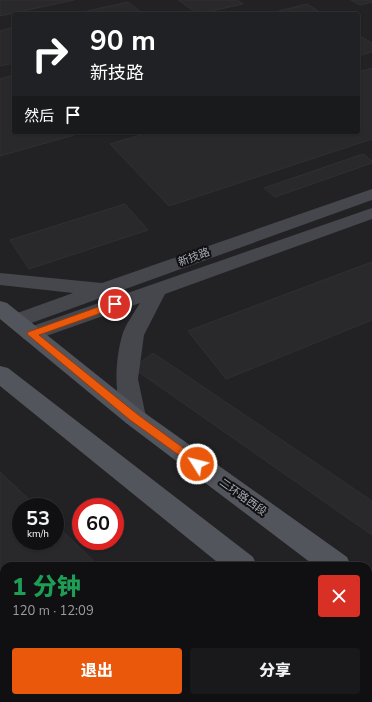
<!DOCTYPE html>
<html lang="zh">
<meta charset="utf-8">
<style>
body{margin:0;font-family:"Nunito Sans","Noto Sans SC",sans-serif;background:#19191b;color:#f1f3f6;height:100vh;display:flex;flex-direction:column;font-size:15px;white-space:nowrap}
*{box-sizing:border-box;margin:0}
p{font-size:13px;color:#9c9d9f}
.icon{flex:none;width:22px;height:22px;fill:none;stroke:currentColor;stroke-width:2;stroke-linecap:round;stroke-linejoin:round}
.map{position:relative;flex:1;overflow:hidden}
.sheet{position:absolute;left:0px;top:562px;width:372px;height:140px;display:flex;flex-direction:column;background:#101012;border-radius:12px 12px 0 0;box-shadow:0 1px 3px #0004,0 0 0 1px #303032}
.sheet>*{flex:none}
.hud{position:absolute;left:12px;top:12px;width:348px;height:122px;border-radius:4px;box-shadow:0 1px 3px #0004,0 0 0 1px #303032;background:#202124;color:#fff;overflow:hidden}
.speed{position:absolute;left:12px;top:498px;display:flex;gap:8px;font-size:20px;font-weight:700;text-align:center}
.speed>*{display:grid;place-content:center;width:52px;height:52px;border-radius:50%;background:#101012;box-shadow:0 1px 3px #0004,0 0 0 1px #303032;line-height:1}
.speed small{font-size:10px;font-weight:400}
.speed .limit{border:6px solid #d22;background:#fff;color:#111}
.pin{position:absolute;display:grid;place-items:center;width:34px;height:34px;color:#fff;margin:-17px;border:2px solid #fff;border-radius:50%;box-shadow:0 1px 4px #0007}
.me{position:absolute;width:44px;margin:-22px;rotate:306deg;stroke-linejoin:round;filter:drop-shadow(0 0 3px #0008)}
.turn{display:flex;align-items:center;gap:14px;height:84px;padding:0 12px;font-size:18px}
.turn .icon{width:52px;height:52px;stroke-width:2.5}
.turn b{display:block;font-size:28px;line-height:34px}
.then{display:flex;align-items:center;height:38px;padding:0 12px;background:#0003;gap:8px;font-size:15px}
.round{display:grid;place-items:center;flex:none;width:42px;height:42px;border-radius:4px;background:#19191b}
.headline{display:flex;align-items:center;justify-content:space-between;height:68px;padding:0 12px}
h1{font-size:24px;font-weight:800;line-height:30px;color:#1e9e55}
.cta{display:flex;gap:8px;margin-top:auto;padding:8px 12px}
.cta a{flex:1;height:46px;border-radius:4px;background:#ea580c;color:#fff;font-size:16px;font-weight:800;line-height:46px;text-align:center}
.cta a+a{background:#19191b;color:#f1f3f6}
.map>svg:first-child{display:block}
.built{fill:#222225;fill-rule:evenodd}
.building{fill:#29292c;stroke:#303034}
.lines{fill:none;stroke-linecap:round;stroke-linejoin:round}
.secondary{fill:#45474d;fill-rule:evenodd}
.primary{fill:#53555c;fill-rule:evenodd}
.route{fill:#ea580c;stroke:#983908}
.labels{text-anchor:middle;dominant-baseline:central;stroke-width:4;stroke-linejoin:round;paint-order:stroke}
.street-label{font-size:11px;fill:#a8adb8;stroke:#111113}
</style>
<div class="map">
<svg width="372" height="702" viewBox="0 0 372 702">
<rect width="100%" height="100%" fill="#161618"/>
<!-- built -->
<path class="built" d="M0 0H372V702H0ZM14 14H358V132H14ZM21 507H55V541H21ZM81 507H115V541H81ZM4 566H368V698H4Z"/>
<!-- building -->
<path class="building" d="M0 0H74L0 16Z
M178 0H237L243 4 198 14Z
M351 0H372V2L360 5Z
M128 2 143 14H74Z
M307 4 323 14H267Z
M14 27V63L0 66V31Z
M358 35 372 43V52L358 56Z
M372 68V139L169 206 110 144 151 132H358V72Z
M14 75V132H85L0 156V79Z
M363 154 372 161V163L275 197 264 188Z
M125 204 148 230 29 269 10 240Z
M372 262V320L226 379 188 331Z
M153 353 372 501V535L133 368Z
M0 472 37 507H21V541H55V524L96 563 90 566H4V607L0 609Z
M4 647V698H49L51 702H0V649Z
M99 698H243L248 702H102Z"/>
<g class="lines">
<!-- secondary -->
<path class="secondary" d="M372 189V200L23 326 16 328 9 326 5 321 9 316 73 293 0 285V273L102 283Z
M372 208V219L165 294 144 335 138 379 146 417 142 423 134 426 126 423C113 400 115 360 122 336 125 325 134 313 140 303L32 341 24 339 21 334 24 329Z"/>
<!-- primary -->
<path class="primary" d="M0 301 7 303 142 411 347 557 351 566H315L126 423 0 319Z
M0 366 8 368 253 557 257 566H222L0 386Z
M368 575 372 576V604L368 603Z
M368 650 372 652V683L368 682Z"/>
</g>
<!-- route -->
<path class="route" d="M112 302H115L119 304 118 307 39 335 137 414 201 461 202 464 201 466 197 468 194 466 130 420 27 334 28 332Z"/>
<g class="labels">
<!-- street labels -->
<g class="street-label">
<text transform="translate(194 257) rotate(-20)">新技路</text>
<text transform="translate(243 497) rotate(36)">二环路西段</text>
</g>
</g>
</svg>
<div class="speed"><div>53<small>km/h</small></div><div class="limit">60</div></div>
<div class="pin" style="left:115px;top:304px;background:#d93025"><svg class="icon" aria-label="arrive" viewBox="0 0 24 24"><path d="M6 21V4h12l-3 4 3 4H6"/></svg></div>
<svg class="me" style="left:197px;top:464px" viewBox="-20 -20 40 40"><circle r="17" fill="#ea580c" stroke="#fff" stroke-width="3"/><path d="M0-11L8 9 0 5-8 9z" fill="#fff"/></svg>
<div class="hud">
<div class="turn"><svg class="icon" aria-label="right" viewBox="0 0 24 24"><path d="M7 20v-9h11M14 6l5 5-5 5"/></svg><div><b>90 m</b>新技路</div></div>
<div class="then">然后<svg class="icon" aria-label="arrive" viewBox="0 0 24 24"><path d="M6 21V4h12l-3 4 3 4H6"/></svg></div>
</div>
<section class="sheet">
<div class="headline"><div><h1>1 分钟</h1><p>120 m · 12:09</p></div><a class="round" style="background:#d93025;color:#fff"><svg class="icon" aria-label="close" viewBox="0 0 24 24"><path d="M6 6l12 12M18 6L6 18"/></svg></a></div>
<div class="cta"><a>退出</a><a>分享</a></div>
</section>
</div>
